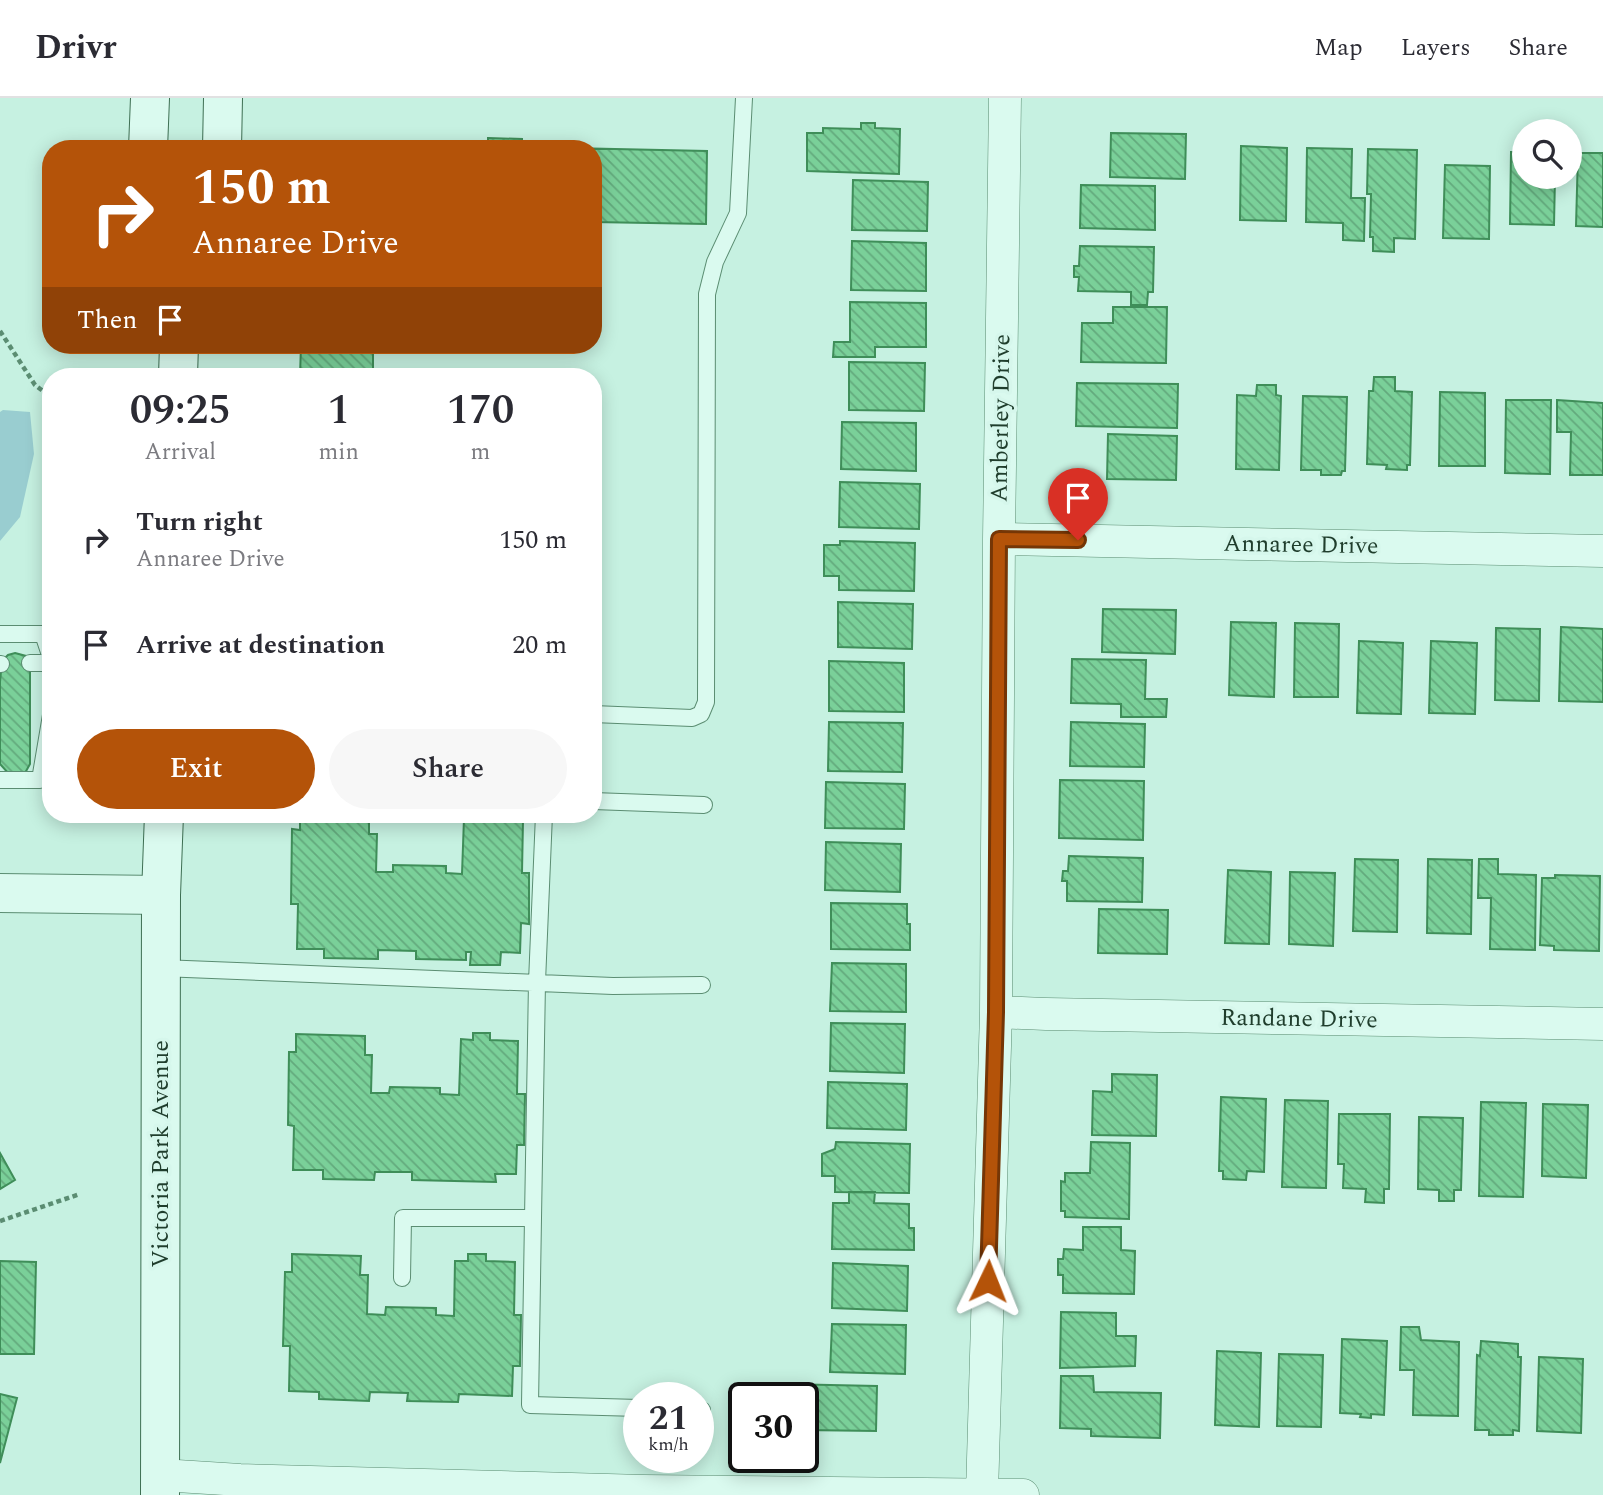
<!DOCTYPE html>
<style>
body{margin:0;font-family:Spectral,serif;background:#f7f7f7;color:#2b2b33;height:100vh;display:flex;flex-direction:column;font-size:26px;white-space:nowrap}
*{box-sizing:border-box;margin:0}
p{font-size:23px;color:#7c7c81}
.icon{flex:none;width:38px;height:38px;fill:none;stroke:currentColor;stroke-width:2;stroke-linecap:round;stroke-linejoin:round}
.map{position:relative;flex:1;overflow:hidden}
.side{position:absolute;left:42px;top:270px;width:560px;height:455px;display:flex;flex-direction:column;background:#fff;border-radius:28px;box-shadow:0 4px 18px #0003}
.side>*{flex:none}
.guide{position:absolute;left:42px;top:42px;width:560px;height:214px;border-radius:28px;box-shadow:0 4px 18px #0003;background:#b45309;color:#fff;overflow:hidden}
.controls{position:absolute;left:1512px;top:21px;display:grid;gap:14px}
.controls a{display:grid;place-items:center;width:70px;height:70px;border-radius:50%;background:#fff;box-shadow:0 4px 18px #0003;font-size:35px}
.speed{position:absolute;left:623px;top:1284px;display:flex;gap:14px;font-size:35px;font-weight:700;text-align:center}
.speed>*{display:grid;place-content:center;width:91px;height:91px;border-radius:50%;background:#fff;box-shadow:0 4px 18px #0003;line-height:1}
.speed small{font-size:18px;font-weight:400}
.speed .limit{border:4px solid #111;border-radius:10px;background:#fff;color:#111}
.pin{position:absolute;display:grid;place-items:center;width:60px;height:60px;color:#fff;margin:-72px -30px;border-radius:50% 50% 50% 0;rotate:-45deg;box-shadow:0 0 7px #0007}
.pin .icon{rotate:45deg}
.me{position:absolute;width:77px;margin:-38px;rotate:2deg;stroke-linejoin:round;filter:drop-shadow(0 0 5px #0008)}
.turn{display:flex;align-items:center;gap:24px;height:147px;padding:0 35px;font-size:32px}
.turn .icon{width:91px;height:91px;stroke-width:2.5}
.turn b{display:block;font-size:49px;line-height:60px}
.then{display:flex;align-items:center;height:66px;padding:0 35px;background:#0003;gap:14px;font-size:26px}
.eta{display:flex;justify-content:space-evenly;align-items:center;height:119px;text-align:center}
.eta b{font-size:42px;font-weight:600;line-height:49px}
.action{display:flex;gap:14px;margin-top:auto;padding:14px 35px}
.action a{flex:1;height:80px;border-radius:42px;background:#b45309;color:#fff;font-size:28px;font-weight:600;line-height:80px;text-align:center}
.action a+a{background:#f7f7f7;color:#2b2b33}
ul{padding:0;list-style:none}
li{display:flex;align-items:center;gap:21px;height:105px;padding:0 35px}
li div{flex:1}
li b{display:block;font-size:26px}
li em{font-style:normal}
header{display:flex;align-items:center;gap:42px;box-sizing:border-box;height:98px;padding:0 35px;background:#fff;border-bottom:2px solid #e1e1e2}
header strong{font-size:33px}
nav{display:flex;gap:38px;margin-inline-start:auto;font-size:24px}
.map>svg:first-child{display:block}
.green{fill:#99cdd0}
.building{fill:url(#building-back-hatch);stroke:#3f8e59;stroke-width:2}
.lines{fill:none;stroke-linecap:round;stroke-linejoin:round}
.service-casing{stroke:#5b8d72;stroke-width:18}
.minor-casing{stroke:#5b8d72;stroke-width:33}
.tertiary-casing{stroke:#5b8d72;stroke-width:40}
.secondary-casing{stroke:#3e6f53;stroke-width:40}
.path{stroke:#5b8d72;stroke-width:4.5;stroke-dasharray:5 3.5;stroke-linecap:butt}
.service{stroke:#dafaef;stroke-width:16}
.minor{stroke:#dafaef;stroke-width:32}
.tertiary{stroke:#dafaef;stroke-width:38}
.secondary{stroke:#dafaef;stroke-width:38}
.route-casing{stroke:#753606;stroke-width:18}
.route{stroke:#b45309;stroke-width:12}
.labels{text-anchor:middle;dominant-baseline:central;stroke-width:7;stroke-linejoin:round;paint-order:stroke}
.street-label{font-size:24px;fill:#1f3d2c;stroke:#d6f7ec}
</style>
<header>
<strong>Drivr</strong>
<nav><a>Map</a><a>Layers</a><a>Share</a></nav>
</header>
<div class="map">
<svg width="1603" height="1397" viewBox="0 0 1603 1397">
<defs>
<pattern id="building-back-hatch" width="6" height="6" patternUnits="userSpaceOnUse" patternTransform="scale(1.75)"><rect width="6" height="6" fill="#7ad099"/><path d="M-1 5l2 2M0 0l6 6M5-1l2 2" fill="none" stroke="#63aa7d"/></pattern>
</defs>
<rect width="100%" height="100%" fill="#c6f1e1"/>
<!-- green -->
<path class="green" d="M3 312 30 314 34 356 20 419 0 443V314Z"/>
<!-- building -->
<path class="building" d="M861 25H875V30L900 31 899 76 807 73V35H823V30L861 31Z
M1111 35 1186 36 1185 81 1110 79Z
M488 40 522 41V49L707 53 706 126 593 124V51H303V45L488 48Z
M1241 48 1287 50 1286 123 1240 122Z
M1307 50 1352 51 1351 100H1365L1364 143 1343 142V125L1306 124Z
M1368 51 1417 52 1415 141 1394 140V154L1373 153V139H1370L1371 96H1367Z
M1511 54 1524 55V79H1555L1554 127 1510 126Z
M1578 55H1603V129L1576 128Z
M1445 67 1490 68 1489 141 1443 140Z
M853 82 928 84 927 133 852 132Z
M1081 87 1155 88V132L1080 130Z
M852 143 926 145V193L851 192Z
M1080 148 1154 149 1153 194H1148L1147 207H1131V194L1078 193 1079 179H1074V168H1079Z
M850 204 926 205V249H875V259H833L834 244H850Z
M1113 209H1167L1166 265 1081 264 1082 225H1113Z
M301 247H373V278H300Z
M849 264 925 265 924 313 849 312Z
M1374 279H1395V293L1412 294 1410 367H1407V372L1386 371 1387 367 1367 366 1369 293H1373Z
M1077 285 1178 286 1177 330 1076 328Z
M1257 287H1276V297L1281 298 1279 372 1236 371 1237 297 1256 298Z
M1440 294 1485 295V368H1439Z
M1303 298 1347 299 1345 373H1342L1341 377H1321V372H1301Z
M1506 302H1551L1550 376 1505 375Z
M1557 302 1603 305V377H1570L1571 334H1557Z
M842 324 916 325V373L841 371Z
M1108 336 1177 338 1176 382 1107 381Z
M840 384 920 386 919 431 839 429Z
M840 443 915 445 914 493 839 492V478H824V447H840Z
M838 504 913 506 912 551 838 549Z
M1103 511 1176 512 1175 556 1102 554Z
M1231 524 1276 525 1274 599 1229 597Z
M1295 525 1339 526 1338 599H1294Z
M1561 529 1603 531V604L1559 603Z
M1496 530 1540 531 1539 603 1495 602Z
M1359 543 1403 545 1401 616 1357 615Z
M1431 543 1477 545 1475 616 1429 615Z
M15 555 26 558 30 563V666L25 675 9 676 0 666V584L2 563 8 557Z
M1072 561 1146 562 1145 601H1167L1166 619H1121V606L1071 605Z
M829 563 904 565V614L829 613Z
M829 624 903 625 902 674 828 673Z
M1071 624 1145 626 1144 669 1070 668Z
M1060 682 1144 683 1143 742 1059 740Z
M826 684 905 686 904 731 825 730Z
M300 716H369V736H377L376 774H393V767L446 768V775L462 776 464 720H477L476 716H494V721L523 722 522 775H529V826L521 825 520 855 501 854 500 867H470L471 854H466V862L416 861V853L378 852V861L324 860V851H297L298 806H291L292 731 300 732Z
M826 744 901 746 900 794 825 792Z
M1069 758 1143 760 1142 804 1067 803V783H1062L1063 773H1068Z
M1355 761 1398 762 1397 834 1353 833Z
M1428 761 1472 762 1471 836 1427 835Z
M1479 761H1498V776L1536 777 1535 852 1490 851 1491 800H1478Z
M1228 772 1271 774 1269 846 1225 845Z
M1290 774 1335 775 1333 848 1289 846Z
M1555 777 1600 778 1599 853 1554 852V848L1540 847 1542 780H1555Z
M831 805 907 806V826H910V852L831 851Z
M1099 811 1168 812 1167 856 1098 855Z
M832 865 906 866V914L830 913Z
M831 925 905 926 904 975 830 973Z
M473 935H490V942L518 943 517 996H525L524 1047H517L516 1076H495L496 1084 412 1082V1074H375L374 1082 323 1081V1072H293L294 1028 288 1027 289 954H296V936L365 938V957H372L371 995H389L390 989 440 990V996L459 997 461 941 473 942Z
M1112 976 1157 977 1156 1038 1092 1037 1093 993 1112 994Z
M828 984 907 986 906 1032 827 1030Z
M1221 999 1266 1001 1264 1074 1247 1073 1246 1082 1223 1081V1073H1219Z
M1285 1002 1328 1003 1326 1090 1282 1089Z
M1481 1004 1526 1005 1523 1099 1479 1098Z
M1543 1006 1588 1007 1586 1080 1542 1078Z
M1339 1016H1390L1389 1091H1384V1105L1365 1104 1366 1091 1343 1090 1344 1066H1338Z
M1419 1019 1463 1020 1461 1092H1454V1103H1439V1092L1418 1091Z
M836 1044 910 1046 909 1095 835 1094V1078H822V1056L835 1051Z
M1091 1044 1130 1045 1129 1121 1065 1119V1113H1061V1083L1065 1084V1075H1090Z
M0 1055 15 1082 0 1091Z
M849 1094H875L874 1105 909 1106V1130H914V1152L832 1151 833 1105H849Z
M1083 1129H1121V1152L1135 1153 1134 1196 1063 1195V1177H1058V1161H1063L1064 1151 1083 1152Z
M292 1156 361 1158 360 1177H368L367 1216 385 1217 386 1209 436 1210V1217L454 1218 455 1163H468V1156H486V1163L515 1164 514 1217H521L520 1268H513L512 1298 459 1296 458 1304 407 1303 408 1295 370 1294 369 1303 319 1301V1294L289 1293 290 1248H283L285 1174H292Z
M0 1163 36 1164 34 1256H0Z
M833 1165 908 1168 907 1213 832 1210Z
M1061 1214 1116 1215V1238H1136L1135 1268 1060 1270Z
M832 1226 906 1227 905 1276 830 1274Z
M1401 1229H1419L1421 1242 1459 1244 1458 1318 1413 1317 1414 1272H1400Z
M1342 1241 1387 1243 1384 1317 1371 1316V1320L1360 1319 1361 1316 1340 1315Z
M1481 1243 1518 1246V1259H1521L1519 1333 1513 1332V1337H1489V1332H1475L1477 1257 1480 1258Z
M1217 1253 1261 1255 1259 1329 1215 1327Z
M1279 1256 1323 1257 1321 1329 1277 1328Z
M1539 1259 1583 1261 1581 1335 1537 1333Z
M1061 1278H1093L1094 1294 1161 1295 1160 1340 1091 1338V1331L1060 1330Z
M783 1286 877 1288 876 1333 803 1332V1300H783Z
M0 1296 17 1300 0 1365Z"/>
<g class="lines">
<defs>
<path id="service" d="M0 536H43L51 560
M30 565H51
M0 566H1
M593 616 692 620 701 616 706 604 707 196 715 164 738 115 744 0
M0 682H40L51 617
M593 703 704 707
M161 870 613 888 702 887
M533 1120 530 1307 639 1310
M402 1180 403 1120H533L537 884 544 716
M698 1312H702"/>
<path id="minor" d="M999 441 1603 453
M996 914 1046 916 1603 926
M161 1377 240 1382 644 1393 1023 1397
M982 1396 996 914 999 441 1005 0"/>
<path id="tertiary" d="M0 795 161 797"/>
<path id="secondary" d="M148 51 150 0
M222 51 223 0
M178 278 179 247
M160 1397 161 797 164 716"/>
</defs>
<!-- service casing -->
<use href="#service" class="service-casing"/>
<!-- minor casing -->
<use href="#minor" class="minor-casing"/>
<!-- tertiary casing -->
<use href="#tertiary" class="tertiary-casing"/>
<!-- secondary casing -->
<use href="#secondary" class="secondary-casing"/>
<!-- path -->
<path class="path" d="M0 233 35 287 51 299
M0 1123 80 1096"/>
<!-- service -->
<use href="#service" class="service"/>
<!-- minor -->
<use href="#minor" class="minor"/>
<!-- tertiary -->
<use href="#tertiary" class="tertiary"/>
<!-- secondary -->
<use href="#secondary" class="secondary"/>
</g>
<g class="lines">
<defs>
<path id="route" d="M988 1183 996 914 999 441 1078 442"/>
</defs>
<!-- route casing -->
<use href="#route" class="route-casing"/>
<!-- route -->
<use href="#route" class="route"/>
</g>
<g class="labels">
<!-- street labels -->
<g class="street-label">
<text transform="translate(1001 320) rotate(-89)">Amberley Drive</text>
<text transform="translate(1301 447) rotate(1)">Annaree Drive</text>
<text transform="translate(1299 921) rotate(1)">Randane Drive</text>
<text transform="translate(161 1056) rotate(-90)">Victoria Park Avenue</text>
</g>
</g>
</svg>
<div class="controls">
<a><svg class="icon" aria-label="search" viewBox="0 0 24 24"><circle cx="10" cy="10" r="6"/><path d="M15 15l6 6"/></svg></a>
</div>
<div class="speed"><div>21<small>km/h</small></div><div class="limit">30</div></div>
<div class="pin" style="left:1078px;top:442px;background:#d93025"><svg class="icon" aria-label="arrive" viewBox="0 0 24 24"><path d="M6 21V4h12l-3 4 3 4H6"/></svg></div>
<svg class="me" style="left:988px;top:1183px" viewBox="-20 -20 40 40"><path d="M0-17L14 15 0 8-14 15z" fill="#b45309" stroke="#fff" stroke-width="4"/></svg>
<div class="guide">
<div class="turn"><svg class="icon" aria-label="right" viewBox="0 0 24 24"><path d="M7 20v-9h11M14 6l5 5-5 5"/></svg><div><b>150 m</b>Annaree Drive</div></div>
<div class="then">Then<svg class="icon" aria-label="arrive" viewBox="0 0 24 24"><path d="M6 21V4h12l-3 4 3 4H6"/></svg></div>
</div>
<section class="side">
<div class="eta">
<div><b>09:25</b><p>Arrival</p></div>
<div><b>1</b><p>min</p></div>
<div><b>170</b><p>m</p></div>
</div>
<ul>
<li><svg class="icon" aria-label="right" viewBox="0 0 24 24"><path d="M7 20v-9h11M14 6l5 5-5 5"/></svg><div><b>Turn right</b><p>Annaree Drive</p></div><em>150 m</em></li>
<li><svg class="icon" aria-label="arrive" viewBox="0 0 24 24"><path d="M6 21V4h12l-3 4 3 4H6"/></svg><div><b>Arrive at destination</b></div><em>20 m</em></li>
</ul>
<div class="action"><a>Exit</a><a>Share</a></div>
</section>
</div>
